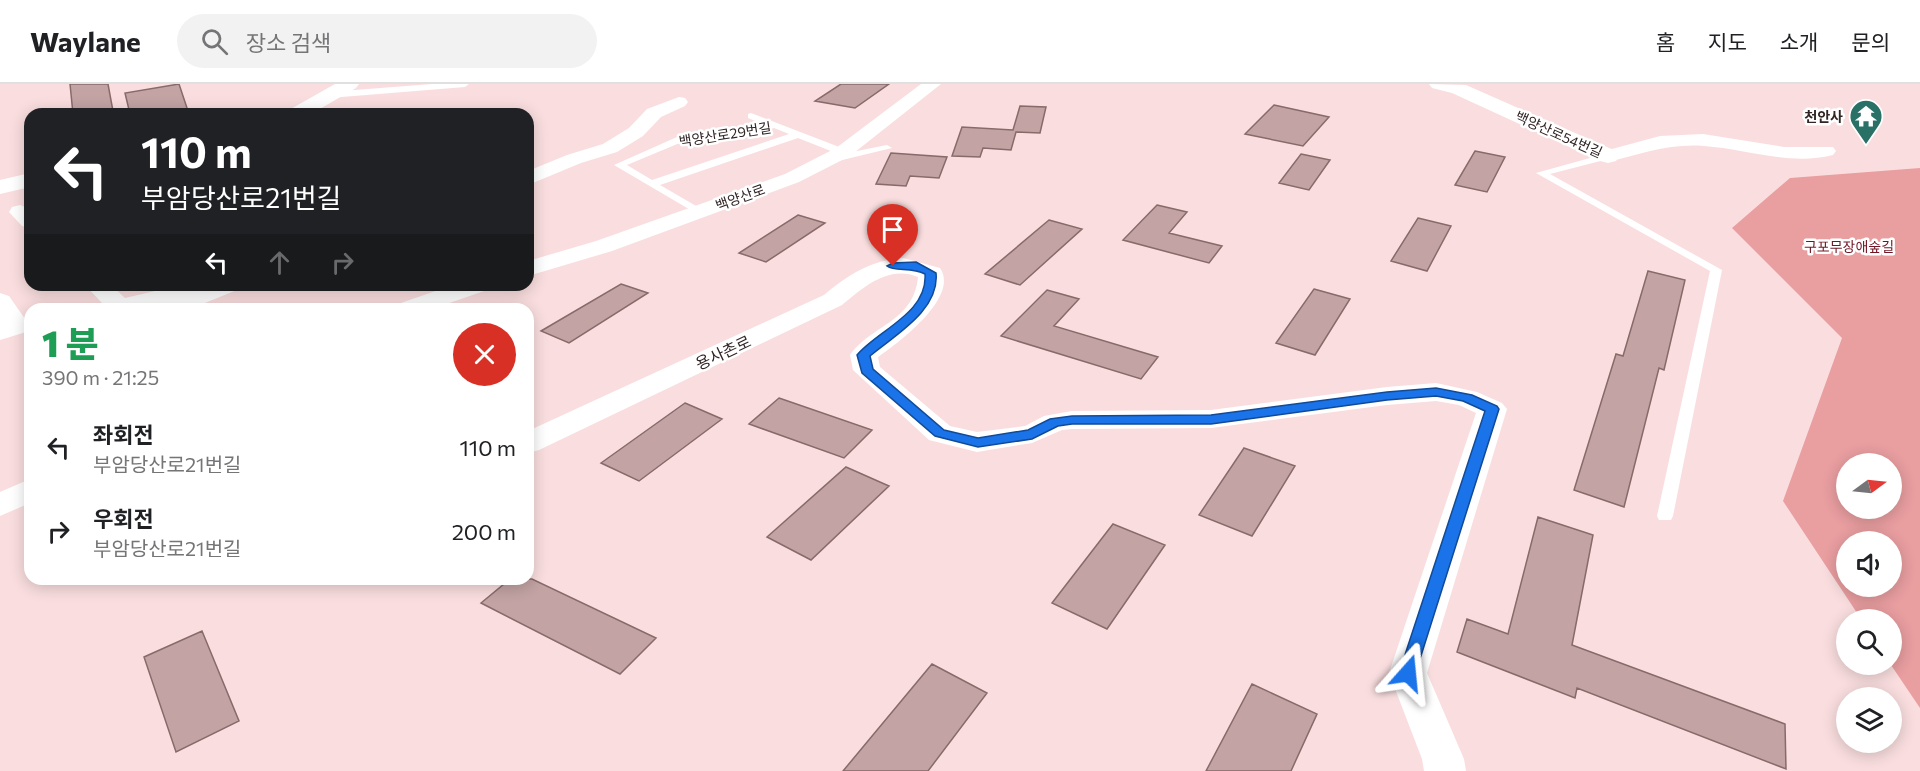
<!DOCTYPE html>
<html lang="ko">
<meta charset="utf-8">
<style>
body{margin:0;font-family:Commissioner,"Noto Sans KR",sans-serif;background:#f2f2f2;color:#202124;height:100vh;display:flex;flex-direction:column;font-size:22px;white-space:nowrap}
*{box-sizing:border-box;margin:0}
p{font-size:20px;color:#757577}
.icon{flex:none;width:33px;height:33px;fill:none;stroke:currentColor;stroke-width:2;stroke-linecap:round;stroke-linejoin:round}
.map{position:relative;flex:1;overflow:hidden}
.details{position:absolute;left:24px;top:219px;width:510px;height:282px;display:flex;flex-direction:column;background:#fff;border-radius:18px;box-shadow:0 3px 15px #0003}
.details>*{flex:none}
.guide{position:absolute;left:24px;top:24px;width:510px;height:183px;border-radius:18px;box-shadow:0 3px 15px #0003;background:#202124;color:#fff;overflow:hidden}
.needle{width:39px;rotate:75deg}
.tools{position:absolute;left:1836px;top:369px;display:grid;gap:12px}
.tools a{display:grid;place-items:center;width:66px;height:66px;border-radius:50%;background:#fff;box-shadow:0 3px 15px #0003;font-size:30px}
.pin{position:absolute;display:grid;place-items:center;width:51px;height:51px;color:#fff;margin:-62px -26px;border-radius:50% 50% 50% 0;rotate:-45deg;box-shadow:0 0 6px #0007}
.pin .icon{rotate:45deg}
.me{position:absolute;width:66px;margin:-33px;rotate:18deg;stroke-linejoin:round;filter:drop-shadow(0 0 4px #0008)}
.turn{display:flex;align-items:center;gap:21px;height:126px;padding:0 18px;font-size:27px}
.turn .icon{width:78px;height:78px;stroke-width:2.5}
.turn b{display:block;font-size:42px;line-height:51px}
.lanes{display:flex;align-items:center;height:57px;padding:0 18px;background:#0003;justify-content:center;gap:30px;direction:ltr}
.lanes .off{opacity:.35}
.round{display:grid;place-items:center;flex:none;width:63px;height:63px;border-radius:32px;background:#f2f2f2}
.summary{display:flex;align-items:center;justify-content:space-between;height:102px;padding:0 18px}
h1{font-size:36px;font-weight:800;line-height:45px;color:#1e9e55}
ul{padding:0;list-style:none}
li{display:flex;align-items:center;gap:18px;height:84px;padding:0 18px}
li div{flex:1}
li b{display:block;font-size:22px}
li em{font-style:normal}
header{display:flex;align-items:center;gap:36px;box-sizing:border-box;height:84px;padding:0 30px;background:#fff;border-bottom:2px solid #e0e0e0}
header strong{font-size:28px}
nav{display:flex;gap:33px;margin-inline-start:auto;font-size:21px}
.search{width:420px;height:54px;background:#f2f2f2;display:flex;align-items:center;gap:15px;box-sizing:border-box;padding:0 21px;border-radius:33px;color:#757577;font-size:22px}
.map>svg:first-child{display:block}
.green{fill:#e99ea0;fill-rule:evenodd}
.building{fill:#c3a3a3;stroke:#886a6a;stroke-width:1.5}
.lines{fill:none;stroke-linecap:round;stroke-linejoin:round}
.lane{fill:#fff;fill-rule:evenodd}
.street{fill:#fff;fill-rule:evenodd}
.secondary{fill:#fff;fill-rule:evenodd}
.route{fill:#1a73e8;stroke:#114b97;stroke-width:1.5}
.labels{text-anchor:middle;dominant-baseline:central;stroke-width:5;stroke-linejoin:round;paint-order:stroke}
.far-poi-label{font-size:14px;font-weight:bold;fill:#312525;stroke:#fff;text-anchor:end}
.far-street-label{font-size:14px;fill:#312525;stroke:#fff}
.far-park-label{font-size:14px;fill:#711625;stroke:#fff}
.street-label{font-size:16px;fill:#312525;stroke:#fff}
</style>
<header>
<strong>Waylane</strong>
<div class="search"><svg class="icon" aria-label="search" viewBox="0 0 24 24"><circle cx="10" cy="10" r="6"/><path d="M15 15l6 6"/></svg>장소 검색</div>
<nav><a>홈</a><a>지도</a><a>소개</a><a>문의</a></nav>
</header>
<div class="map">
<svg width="1920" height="687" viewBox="0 0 1920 687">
<rect width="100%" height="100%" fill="#fadedf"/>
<!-- green -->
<path class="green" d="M1920 84V624L1891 581 1892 536 1861 535 1783 417 1842 254 1732 144 1790 94ZM1846 380H1892V424H1846ZM1846 458H1892V502H1846Z"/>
<!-- building -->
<path class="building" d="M70 0H108L113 27 73 30Z
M179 0 189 30H130L125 9Z
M841 0H889L855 24 815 17Z
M1274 21 1329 33 1303 62 1245 50Z
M1020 22 1046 23 1040 49 1016 48 1011 66 983 64 980 73 952 72 962 43 1013 46Z
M1475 67 1505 73 1487 108 1455 101Z
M891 69 947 73 939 94 910 92 906 102 876 100Z
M1301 70 1330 76 1309 106 1279 99Z
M1157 121 1187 128 1169 149 1222 162 1209 179 1123 156Z
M798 131 825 139 766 178 739 169Z
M1418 134 1451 142 1427 187 1391 177Z
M1049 136 1082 145 1020 201 985 190Z
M1648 187 1685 196 1664 286 1659 284 1624 423 1574 406 1616 270 1623 272Z
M621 200 648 209 569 259 541 247Z
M1314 205 1350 215 1315 271 1276 259Z
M1047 206 1079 215 1054 242 1158 273 1141 295 1001 252Z
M779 314 872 346 844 374 749 340Z
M685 319 722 335 639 397 601 379Z
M1244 364 1295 382 1252 452 1199 431Z
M846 383 889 402 811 476 767 453Z
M1538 433 1593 451 1572 561 1785 640 1786 685 1577 604 1575 614 1457 568 1467 535 1508 550Z
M1113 440 1165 461 1107 545 1052 519Z
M510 495H532L656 554 620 590 481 519Z
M202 547 239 637 176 668 144 573Z
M932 580 987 609 928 687H843Z
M1252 600 1317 630 1291 687H1206Z"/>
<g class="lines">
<!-- lane -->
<path class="lane" d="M432 0H469L465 3 329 14 325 11 329 8Z
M751 29 847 66V69L887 61 892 64 834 78 830 77V73L841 71 798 54 660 101 703 126V130L699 131 614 81 677 53 747 46 765 41 748 34V30ZM774 44 789 50 652 96 627 81 682 58 748 52Z
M1608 69 1612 70V74L1550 90 1722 186 1673 432 1671 436H1659L1657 432 1710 187 1536 89Z"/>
<!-- street -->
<path class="street" d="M921 0H941L850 72 799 98 612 167 528 192V177L596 157 785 90 836 64Z
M679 13 685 14 688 18 685 22 661 33 643 52 617 68 581 79 528 101V87L567 71 603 60 629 44 647 25Z
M1703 50 1784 63H1833L1836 67 1833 71C1789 82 1747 65 1704 62 1671 59 1640 70 1608 78L1601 76 1598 72 1601 68 1660 52Z
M20 121 30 125V144L22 142 9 128 12 123Z
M903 174 940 184C960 213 898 259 878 273L880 283 950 342 977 348 1025 342 1044 332 1072 327 1211 326 1387 303 1436 299 1477 308 1502 319 1507 325 1427 589 1464 675 1466 687H1424L1422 675 1389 589 1476 329 1459 321 1436 317 1387 321 1211 344 1072 345 1062 346 1032 359 977 368 929 356 853 286 850 271C871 241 914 238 918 193 888 181 864 203 842 221L539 366 528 369V347L824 211C848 191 871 176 903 174Z
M85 201H111L125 214 155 207H191L207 201H240L237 206 195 223 97 225 102 219Z
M453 201H490L487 206 432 225H394L398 220Z
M0 209 9 212 30 242 26 248 0 256Z
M30 395V419L0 432V408Z"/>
<!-- secondary -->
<path class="secondary" d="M335 0H359L356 4 311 30H286L289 26Z
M1429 0 1466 1 1616 67 1619 72 1616 77 1608 79 1600 77 1452 9 1432 4Z
M30 89V103L0 110V96Z"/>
</g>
<!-- route -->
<path class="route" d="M916 178 936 189C940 226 895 251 870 272L873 285 944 346 978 354 1028 346 1050 335 1072 332 1211 331 1387 308 1436 304 1472 311 1497 322 1499 325 1414 594 1408 596 1402 594 1399 589 1485 327 1463 317 1436 312 1387 316 1211 340H1072L1058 342 1032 355 978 363 935 352 862 289 857 271C878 246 928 229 925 190 911 183 895 188 887 182L893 179Z"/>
<!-- icons -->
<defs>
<symbol id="temple-pin" viewBox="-11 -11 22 30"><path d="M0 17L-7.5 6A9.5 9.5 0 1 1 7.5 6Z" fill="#297066" stroke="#fff"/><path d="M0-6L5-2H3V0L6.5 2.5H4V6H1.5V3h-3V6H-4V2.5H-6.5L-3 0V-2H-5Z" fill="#fff"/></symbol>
</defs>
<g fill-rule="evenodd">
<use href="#temple-pin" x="1847" y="13" width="38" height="52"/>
</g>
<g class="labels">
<!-- far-poi labels -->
<g class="far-poi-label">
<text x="1843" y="32">천안사</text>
</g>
<!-- far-street labels -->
<g class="far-street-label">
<text transform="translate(725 50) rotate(-9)">백양산로29번길</text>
<text transform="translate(1559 50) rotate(24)">백양산로54번길</text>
<text transform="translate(740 113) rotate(-20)">백양산로</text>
</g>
<!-- far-park labels -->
<g class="far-park-label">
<text x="1849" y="162">구포무장애숲길</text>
</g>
<!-- street labels -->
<g class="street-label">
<text transform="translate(723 268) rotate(-25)">용사촌로</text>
</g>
</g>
</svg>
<div class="tools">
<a><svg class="needle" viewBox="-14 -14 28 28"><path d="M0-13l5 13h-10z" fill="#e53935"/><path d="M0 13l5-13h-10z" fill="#757577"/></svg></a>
<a><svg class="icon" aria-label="sound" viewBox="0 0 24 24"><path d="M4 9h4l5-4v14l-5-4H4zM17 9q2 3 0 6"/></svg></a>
<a><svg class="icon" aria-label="search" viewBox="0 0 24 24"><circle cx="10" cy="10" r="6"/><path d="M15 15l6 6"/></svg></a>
<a><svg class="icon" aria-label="layers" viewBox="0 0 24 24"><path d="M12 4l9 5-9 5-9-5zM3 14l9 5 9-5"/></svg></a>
</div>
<div class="pin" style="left:893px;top:182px;background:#d93025"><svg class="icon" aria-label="arrive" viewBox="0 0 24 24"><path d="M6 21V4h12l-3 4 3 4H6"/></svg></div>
<svg class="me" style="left:1408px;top:589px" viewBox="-20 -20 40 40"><path d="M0-17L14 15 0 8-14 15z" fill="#1a73e8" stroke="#fff" stroke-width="4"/></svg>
<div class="guide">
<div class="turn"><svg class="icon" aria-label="left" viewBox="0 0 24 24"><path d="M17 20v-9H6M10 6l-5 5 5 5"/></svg><div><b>110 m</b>부암당산로21번길</div></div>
<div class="lanes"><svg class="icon" aria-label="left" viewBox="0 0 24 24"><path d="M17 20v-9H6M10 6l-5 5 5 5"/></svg><svg class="icon off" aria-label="ahead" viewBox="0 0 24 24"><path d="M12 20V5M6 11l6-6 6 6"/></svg><svg class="icon off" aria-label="right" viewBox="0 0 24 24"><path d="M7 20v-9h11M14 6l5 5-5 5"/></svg></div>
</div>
<section class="details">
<div class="summary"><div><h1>1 분</h1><p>390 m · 21:25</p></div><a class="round" style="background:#d93025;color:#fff"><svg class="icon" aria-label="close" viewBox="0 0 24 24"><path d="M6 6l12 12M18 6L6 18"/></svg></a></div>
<ul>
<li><svg class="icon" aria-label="left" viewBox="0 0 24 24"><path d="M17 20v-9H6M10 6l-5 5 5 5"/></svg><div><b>좌회전</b><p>부암당산로21번길</p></div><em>110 m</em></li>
<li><svg class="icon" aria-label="right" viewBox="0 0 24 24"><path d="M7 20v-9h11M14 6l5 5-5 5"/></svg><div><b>우회전</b><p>부암당산로21번길</p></div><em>200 m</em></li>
</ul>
</section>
</div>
